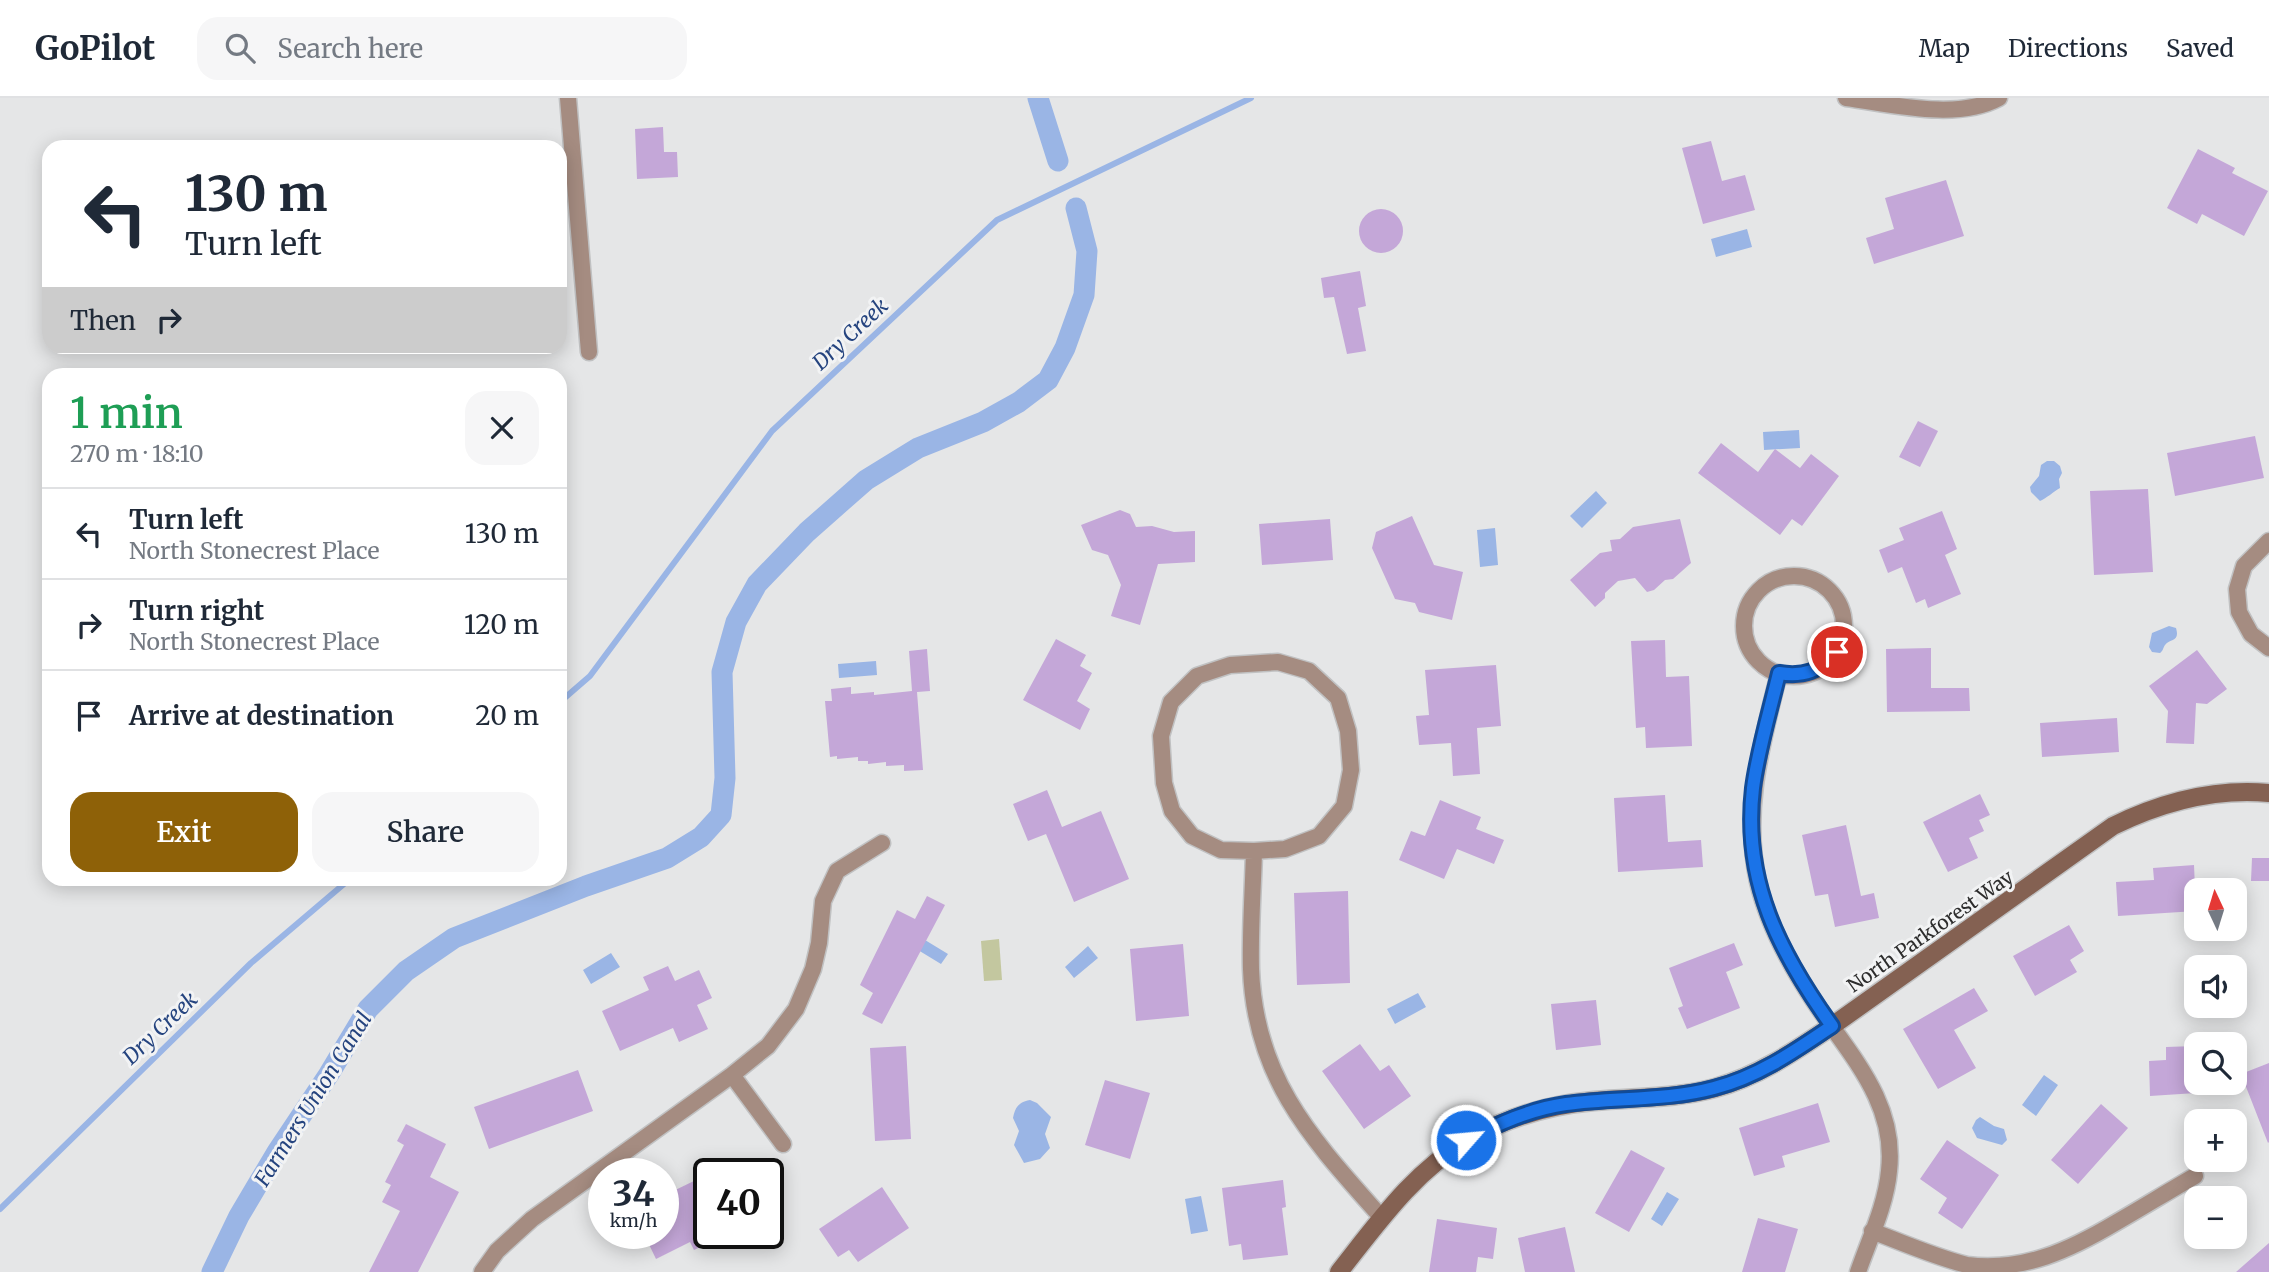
<!DOCTYPE html>
<meta charset="utf-8">
<style>
body{margin:0;font-family:Merriweather,serif;background:#f6f6f7;color:#1f2937;height:100vh;display:flex;flex-direction:column;font-size:26px;white-space:nowrap}
*{box-sizing:border-box;margin:0}
p{font-size:23px;color:#747a83}
.icon{flex:none;width:38px;height:38px;fill:none;stroke:currentColor;stroke-width:2;stroke-linecap:round;stroke-linejoin:round}
.map{position:relative;flex:1;overflow:hidden}
.drawer{position:absolute;left:42px;top:270px;width:525px;height:518px;display:flex;flex-direction:column;background:#fff;border-radius:21px;box-shadow:0 4px 18px #0003}
.drawer>*{flex:none}
.guide{position:absolute;left:42px;top:42px;width:525px;height:214px;border-radius:21px;box-shadow:0 4px 18px #0003;background:#fff;color:#1f2937;overflow:hidden}
.needle{width:46px;rotate:356deg}
.tools{position:absolute;left:2184px;top:780px;display:grid;gap:14px}
.tools a{display:grid;place-items:center;width:63px;height:63px;border-radius:14px;background:#fff;box-shadow:0 4px 18px #0003;font-size:35px}
.speed{position:absolute;left:588px;top:1060px;display:flex;gap:14px;font-size:35px;font-weight:700;text-align:center}
.speed>*{display:grid;place-content:center;width:91px;height:91px;border-radius:50%;background:#fff;box-shadow:0 4px 18px #0003;line-height:1}
.speed small{font-size:18px;font-weight:400}
.speed .limit{border:4px solid #111;border-radius:10px;background:#fff;color:#111}
.pin{position:absolute;display:grid;place-items:center;width:60px;height:60px;color:#fff;margin:-30px;border:4px solid #fff;border-radius:50%;box-shadow:0 2px 7px #0007}
.me{position:absolute;width:77px;margin:-38px;rotate:63deg;stroke-linejoin:round;filter:drop-shadow(0 0 5px #0008)}
.turn{display:flex;align-items:center;gap:24px;height:147px;padding:0 28px;font-size:32px}
.turn .icon{width:91px;height:91px;stroke-width:2.5}
.turn b{display:block;font-size:49px;line-height:60px}
.then{display:flex;align-items:center;height:66px;padding:0 28px;background:#0003;gap:14px;font-size:26px}
.round{display:grid;place-items:center;flex:none;width:74px;height:74px;border-radius:21px;background:#f6f6f7}
.headline{display:flex;align-items:center;justify-content:space-between;height:119px;padding:0 28px}
h1{font-size:42px;font-weight:600;line-height:52px;color:#1e9e55}
.primary-button{display:flex;gap:14px;margin-top:auto;padding:14px 28px}
.primary-button a{flex:1;height:80px;border-radius:21px;background:#8e6108;color:#fff;font-size:28px;font-weight:600;line-height:80px;text-align:center}
.primary-button a+a{background:#f6f6f7;color:#1f2937}
ul{padding:0;list-style:none}
li{display:flex;align-items:center;gap:21px;height:91px;padding:0 28px;border-top:2px solid #e0e1e3}
li div{flex:1}
li b{display:block;font-size:26px}
li em{font-style:normal}
header{display:flex;align-items:center;gap:42px;box-sizing:border-box;height:98px;padding:0 35px;background:#fff;border-bottom:2px solid #e0e1e3}
header strong{font-size:33px}
nav{display:flex;gap:38px;margin-inline-start:auto;font-size:24px}
.search{width:490px;height:63px;background:#f6f6f7;display:flex;align-items:center;gap:18px;box-sizing:border-box;padding:0 24px;border-radius:21px;color:#747a83;font-size:26px}
.map>svg:first-child{display:block}
.green{fill:#c3c79f}
.water{fill:#9ab5e5}
.lines{fill:none;stroke-linecap:round;stroke-linejoin:round}
.stream{stroke:#9ab5e5;stroke-width:6}
.canal{stroke:#9ab5e5;stroke-width:21}
.building{fill:#c4a7d8}
.street-casing{stroke:#c0c1c2;stroke-width:19}
.secondary-casing{stroke:#c0c1c2;stroke-width:21}
.street{stroke:#a58c81;stroke-width:16}
.secondary{stroke:#846152;stroke-width:18}
.route-casing{stroke:#114b97;stroke-width:18}
.route{stroke:#1a73e8;stroke-width:12}
.labels{text-anchor:middle;dominant-baseline:central;stroke-width:6;stroke-linejoin:round;paint-order:stroke}
.street-label{font-size:19px;fill:#2d2d2d;stroke:#f2f3f4}
.water-label{font-size:21px;font-style:italic;fill:#25447f;stroke:#f2f3f4}
</style>
<header>
<strong>GoPilot</strong>
<div class="search"><svg class="icon" aria-label="search" viewBox="0 0 24 24"><circle cx="10" cy="10" r="6"/><path d="M15 15l6 6"/></svg>Search here</div>
<nav><a>Map</a><a>Directions</a><a>Saved</a></nav>
</header>
<div class="map">
<svg width="2269" height="1174" viewBox="0 0 2269 1174">
<rect width="100%" height="100%" fill="#e5e6e7"/>
<!-- green -->
<path class="green" d="M999 841 1002 882 984 883 981 843Z"/>
<!-- water -->
<path class="water" d="M1747 131 1752 149 1716 159 1711 141Z
M1799 332 1800 350 1764 352 1763 334Z
M2047 363H2054L2060 368 2062 375 2059 381 2060 390C2053 394 2047 400 2040 403L2031 394 2030 389 2039 378 2041 367Z
M1596 393 1607 405 1582 430 1570 418Z
M1495 430 1498 467 1480 469 1477 432Z
M2169 528 2176 530C2180 544 2171 540 2165 547 2163 550 2163 553 2160 555L2152 554 2149 549 2152 535Z
M876 563 877 577 839 580 838 566Z
M925 842 948 856 941 866 918 852Z
M1088 848 1098 860 1074 880 1065 869Z
M611 855 620 869 591 886 583 872Z
M1418 895 1426 909 1395 926 1387 911Z
M2044 977 2058 987 2036 1018 2022 1007Z
M1030 1002 1037 1005 1051 1019 1045 1036 1050 1050 1040 1061 1024 1065 1014 1047 1019 1033 1013 1020C1015 1009 1019 1004 1030 1002Z
M1980 1019 1994 1028 2004 1031 2007 1042 2002 1047 1977 1040 1972 1030 1976 1022Z
M1667 1094 1679 1101 1662 1128 1651 1121Z
M1201 1098 1208 1133 1191 1136 1185 1101Z"/>
<g class="lines">
<!-- stream -->
<path class="stream" d="M560 604 590 578 772 333 997 122 1251 0
M0 1111 251 865 351 780"/>
<!-- canal -->
<path class="canal" d="M1038 0 1058 63
M212 1174 239 1118 277 1054 329 976 368 911 406 873 454 840 586 788 667 760 701 739 721 717 725 680 722 574 736 524 757 486 807 434 866 382 918 350 983 324 1019 304 1048 282 1065 250 1084 197 1087 153 1076 110"/>
</g>
<!-- building -->
<path class="building" d="M663 29 664 54H677L678 79 637 81 635 31Z
M1711 43 1722 83 1745 77 1755 112 1703 126 1682 50Z
M2198 51 2235 70 2232 75 2268 93 2244 138 2202 116 2197 126 2167 110Z
M1946 82 1964 138 1874 166 1866 140 1894 131 1885 100Z
M1359 133a22 22 0 1 1 44 0a22 22 0 1 1-44 0Z
M1360 173 1366 208 1358 210 1366 253 1347 256 1334 199 1324 200 1321 180Z
M1918 323 1938 333 1920 369 1899 359Z
M2255 338 2264 380 2175 398 2167 355Z
M1721 345 1758 374 1775 351 1800 370 1811 356 1839 378 1802 428 1792 421 1780 437 1698 375Z
M2148 391 2153 474 2094 477 2090 393Z
M1120 412 1130 416 1136 429 1152 428 1174 434 1195 433V464L1158 466 1140 527 1111 518 1121 487 1108 457 1092 452 1081 427Z
M1942 413 1957 451 1945 457 1961 496 1928 510 1925 501 1916 505 1902 469 1888 475 1879 452 1904 442 1899 430Z
M1412 418 1434 467 1463 474 1452 522 1419 514 1415 505 1395 501 1372 450 1376 434Z
M1330 421 1333 462 1262 467 1259 426Z
M1680 421 1691 465 1673 481 1665 482 1654 492 1647 494 1635 480 1618 483 1605 495V500L1595 509 1570 482 1600 455 1612 453 1610 442 1620 441 1633 429Z
M1056 541 1086 557 1080 568 1092 575 1077 603 1090 611 1080 632 1023 602Z
M1665 542 1666 579 1689 578 1692 648 1646 650 1645 629 1636 630 1631 543Z
M1931 550V590H1969L1970 613 1887 614 1886 551Z
M927 551 930 593 917 594 923 672 904 673V667L886 668V664L868 666V663H858V659L837 661V658L830 659 825 603H832L831 591 851 589V596L874 594V597L912 593 909 553Z
M2197 552 2227 591 2207 606 2196 605 2194 646 2166 645 2168 613 2149 588Z
M1496 567 1501 628 1477 630 1480 676 1453 678 1451 645 1419 647 1416 618 1429 617 1425 572Z
M2117 620 2119 654 2042 659 2040 625Z
M1047 692 1062 729 1101 713 1129 781 1074 804 1046 736 1028 743 1013 706Z
M1980 696 1990 717 1979 722 1984 733 1969 740 1978 760 1948 774 1923 724Z
M1665 697 1668 744 1701 742 1703 769 1618 774 1614 700Z
M1440 702 1481 719 1476 731 1504 742 1494 766 1457 751 1444 781 1399 762 1411 733 1425 738Z
M1846 727 1861 798 1874 795 1879 820 1835 829 1828 796 1815 798 1802 737Z
M2252 760H2269V783H2251Z
M2194 767 2196 813 2118 818 2116 784 2154 782 2153 770Z
M1348 793 1350 885 1297 887 1294 795Z
M927 798 945 807 882 926 862 916 873 895 860 887 897 812 915 821Z
M2069 827 2084 853 2070 862 2077 874 2035 898 2013 858Z
M1734 845 1743 867 1726 874 1740 910 1687 931 1678 910 1683 908 1669 870Z
M1183 846 1189 918 1136 923 1130 851Z
M668 868 675 883 699 872 712 900 697 907 708 931 679 944 673 930 620 953 602 913 649 892 643 879Z
M1974 890 1988 913 1954 932 1976 970 1938 991 1903 931Z
M1596 902 1601 947 1556 952 1551 906Z
M1360 946 1380 973 1389 967 1411 998 1364 1031 1322 973Z
M906 948 911 1041 875 1043 870 950Z
M2196 948V995L2150 998 2149 963 2166 962V949Z
M2269 965V1044L2268 1045 2241 976Z
M578 972 593 1013 489 1051 474 1009Z
M1105 982 1150 995 1130 1061 1085 1047Z
M1818 1005 1830 1044 1782 1058 1785 1069 1754 1078 1739 1030Z
M2101 1006 2128 1030 2078 1086 2051 1062Z
M406 1026 446 1046 430 1079 459 1094 418 1174H369L400 1113 382 1104 391 1087 385 1084 404 1047 397 1043Z
M1947 1042 1999 1077 1962 1131 1938 1115 1947 1100 1920 1081Z
M1631 1052 1665 1070 1629 1134 1595 1115Z
M698 1081 703 1090 709 1087V1145L694 1152 690 1144 656 1161 644 1136H663V1098Z
M1283 1082 1286 1109 1282 1110 1288 1157 1243 1162 1241 1146 1229 1148 1222 1090Z
M882 1089 909 1130 858 1164 849 1152 838 1159 819 1131Z
M1758 1120 1798 1131 1785 1174H1742Z
M1437 1121 1497 1130 1493 1161 1478 1159 1476 1174H1429Z
M1565 1129 1575 1174H1525L1518 1140Z
M2269 1145V1174H2236Z"/>
<g class="lines">
<defs>
<path id="street" d="M568 0 589 254
M1846 0C1891 6 1957 23 1999 0
M2269 443 2244 468 2237 491 2239 514 2251 536 2269 550
M1744 528a50 50 0 1 1 100 0a50 50 0 1 1-100 0Z
M1278 564 1309 573 1338 600 1348 633 1351 672 1344 708 1319 738 1285 751 1254 753 1221 752 1192 738 1172 713 1164 685 1161 638 1171 604 1197 578 1230 567Z
M1779 575C1762 645 1742 712 1758 784 1768 827 1790 867 1814 903 1849 956 1897 1004 1889 1073 1886 1107 1869 1142 1858 1174
M1254 753C1253 792 1250 832 1251 871 1255 982 1313 1042 1382 1120
M732 977 783 1046
M1872 1133C1903 1145 1935 1159 1967 1167 2024 1174 2070 1152 2117 1124 2143 1109 2169 1093 2195 1078
M482 1174 497 1153 532 1121 732 977 768 948 796 911 813 871 819 845 823 803 837 773 882 745"/>
<path id="secondary" d="M1339 1174C1377 1126 1414 1073 1468 1042 1507 1019 1549 1007 1594 1003 1634 999 1675 1001 1715 990 1759 978 1795 953 1832 928L2113 728C2162 704 2214 690 2269 695"/>
</defs>
<!-- street casing -->
<use href="#street" class="street-casing"/>
<!-- secondary casing -->
<use href="#secondary" class="secondary-casing"/>
<!-- street -->
<use href="#street" class="street"/>
<!-- secondary -->
<use href="#secondary" class="secondary"/>
</g>
<g class="lines">
<defs>
<path id="route" d="M1466 1042C1498 1026 1530 1011 1566 1006 1615 999 1666 1003 1714 990 1758 979 1795 953 1832 928 1780 855 1742 783 1753 690 1758 652 1770 613 1779 575 1804 579 1820 573 1837 554"/>
</defs>
<!-- route casing -->
<use href="#route" class="route-casing"/>
<!-- route -->
<use href="#route" class="route"/>
</g>
<g class="labels">
<!-- street labels -->
<g class="street-label">
<text transform="translate(1930 833) rotate(-35)">North Parkforest Way</text>
</g>
<!-- water labels -->
<g class="water-label">
<text transform="translate(850 236) rotate(-43)">Dry Creek</text>
<text transform="translate(160 930) rotate(-44)">Dry Creek</text>
<text transform="translate(313 1001) rotate(-58)">Farmers Union Canal</text>
</g>
</g>
</svg>
<div class="tools">
<a><svg class="needle" viewBox="-14 -14 28 28"><path d="M0-13l5 13h-10z" fill="#e53935"/><path d="M0 13l5-13h-10z" fill="#747a83"/></svg></a>
<a><svg class="icon" aria-label="sound" viewBox="0 0 24 24"><path d="M4 9h4l5-4v14l-5-4H4zM17 9q2 3 0 6"/></svg></a>
<a><svg class="icon" aria-label="search" viewBox="0 0 24 24"><circle cx="10" cy="10" r="6"/><path d="M15 15l6 6"/></svg></a>
<a>+</a>
<a>−</a>
</div>
<div class="speed"><div>34<small>km/h</small></div><div class="limit">40</div></div>
<div class="pin" style="left:1837px;top:554px;background:#d93025"><svg class="icon" aria-label="arrive" viewBox="0 0 24 24"><path d="M6 21V4h12l-3 4 3 4H6"/></svg></div>
<svg class="me" style="left:1466px;top:1042px" viewBox="-20 -20 40 40"><circle r="17" fill="#1a73e8" stroke="#fff" stroke-width="3"/><path d="M0-11L8 9 0 5-8 9z" fill="#fff"/></svg>
<div class="guide">
<div class="turn"><svg class="icon" aria-label="left" viewBox="0 0 24 24"><path d="M17 20v-9H6M10 6l-5 5 5 5"/></svg><div><b>130 m</b>Turn left</div></div>
<div class="then">Then<svg class="icon" aria-label="right" viewBox="0 0 24 24"><path d="M7 20v-9h11M14 6l5 5-5 5"/></svg></div>
</div>
<section class="drawer">
<div class="headline"><div><h1>1 min</h1><p>270 m · 18:10</p></div><a class="round"><svg class="icon" aria-label="close" viewBox="0 0 24 24"><path d="M6 6l12 12M18 6L6 18"/></svg></a></div>
<ul>
<li><svg class="icon" aria-label="left" viewBox="0 0 24 24"><path d="M17 20v-9H6M10 6l-5 5 5 5"/></svg><div><b>Turn left</b><p>North Stonecrest Place</p></div><em>130 m</em></li>
<li><svg class="icon" aria-label="right" viewBox="0 0 24 24"><path d="M7 20v-9h11M14 6l5 5-5 5"/></svg><div><b>Turn right</b><p>North Stonecrest Place</p></div><em>120 m</em></li>
<li><svg class="icon" aria-label="arrive" viewBox="0 0 24 24"><path d="M6 21V4h12l-3 4 3 4H6"/></svg><div><b>Arrive at destination</b></div><em>20 m</em></li>
</ul>
<div class="primary-button"><a>Exit</a><a>Share</a></div>
</section>
</div>
